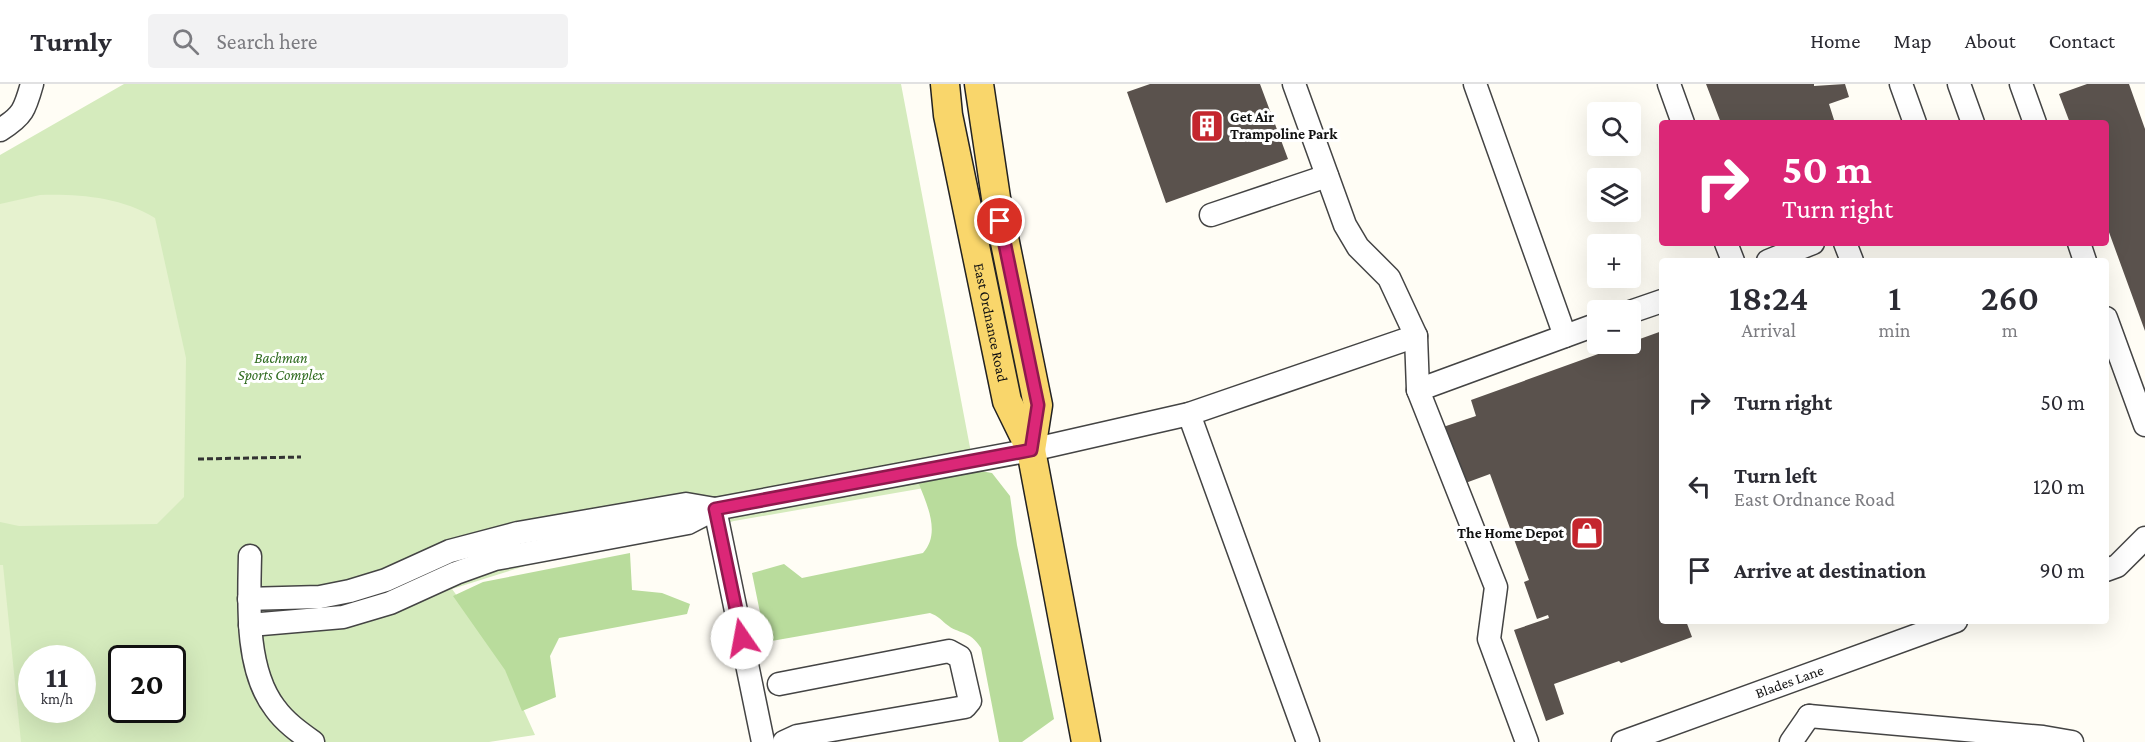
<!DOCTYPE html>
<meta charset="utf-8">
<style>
body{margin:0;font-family:"Crimson Pro",serif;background:#f2f2f3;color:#2b2b33;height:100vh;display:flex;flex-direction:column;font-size:22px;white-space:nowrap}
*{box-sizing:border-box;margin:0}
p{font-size:20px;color:#7c7c81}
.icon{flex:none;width:33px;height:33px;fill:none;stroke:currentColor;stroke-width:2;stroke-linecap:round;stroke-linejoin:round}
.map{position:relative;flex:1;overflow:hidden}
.panel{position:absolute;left:1659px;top:174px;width:450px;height:366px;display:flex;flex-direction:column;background:#fff;border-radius:6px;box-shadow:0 6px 24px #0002}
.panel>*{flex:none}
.hud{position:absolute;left:1659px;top:36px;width:450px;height:126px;border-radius:6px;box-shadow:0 6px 24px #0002;background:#db2777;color:#fff;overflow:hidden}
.controls{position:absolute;left:1587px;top:18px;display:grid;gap:12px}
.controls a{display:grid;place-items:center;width:54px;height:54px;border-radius:6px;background:#fff;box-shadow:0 6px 24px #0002;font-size:30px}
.speed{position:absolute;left:18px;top:561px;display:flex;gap:12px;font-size:30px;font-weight:700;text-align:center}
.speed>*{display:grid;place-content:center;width:78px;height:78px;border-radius:50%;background:#fff;box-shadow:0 6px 24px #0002;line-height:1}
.speed small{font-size:15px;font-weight:400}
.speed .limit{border:3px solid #111;border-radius:9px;background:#fff;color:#111}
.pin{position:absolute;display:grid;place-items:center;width:51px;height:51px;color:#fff;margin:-26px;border:3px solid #fff;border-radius:50%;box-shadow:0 2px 6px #0007}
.me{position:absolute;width:66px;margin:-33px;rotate:348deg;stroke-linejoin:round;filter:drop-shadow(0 0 4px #0008)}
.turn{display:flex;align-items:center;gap:21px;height:126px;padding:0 24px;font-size:27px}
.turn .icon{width:78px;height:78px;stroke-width:2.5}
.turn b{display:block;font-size:42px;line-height:51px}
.eta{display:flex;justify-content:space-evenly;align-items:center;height:102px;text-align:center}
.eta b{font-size:36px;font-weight:600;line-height:42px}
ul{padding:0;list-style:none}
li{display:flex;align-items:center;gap:18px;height:84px;padding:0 24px}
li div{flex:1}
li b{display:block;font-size:22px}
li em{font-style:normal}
header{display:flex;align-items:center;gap:36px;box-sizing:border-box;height:84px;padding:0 30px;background:#fff;border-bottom:2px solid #e1e1e2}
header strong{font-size:28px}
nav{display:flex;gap:33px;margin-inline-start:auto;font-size:21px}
.search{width:420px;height:54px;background:#f2f2f3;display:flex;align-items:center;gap:15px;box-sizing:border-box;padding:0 21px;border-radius:6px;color:#7c7c81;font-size:22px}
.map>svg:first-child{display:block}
.green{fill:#d5ebbd;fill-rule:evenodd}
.forest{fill:#b9dc9c}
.pitch{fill:#e6f2cf}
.building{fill:#5a524d}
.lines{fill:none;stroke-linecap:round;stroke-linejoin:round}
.minor-casing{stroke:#444;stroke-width:25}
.major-casing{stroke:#222;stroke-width:31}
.path{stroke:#333;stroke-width:3;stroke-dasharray:6 3;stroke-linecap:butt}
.minor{stroke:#fff;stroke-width:22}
.major{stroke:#f9d66b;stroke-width:28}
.route-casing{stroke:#8e194d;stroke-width:15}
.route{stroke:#db2777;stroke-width:10}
.labels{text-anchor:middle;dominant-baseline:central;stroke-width:6;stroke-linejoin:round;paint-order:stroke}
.poi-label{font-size:15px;font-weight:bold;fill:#111;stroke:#fff;text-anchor:start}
.street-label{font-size:15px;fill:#111;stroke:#fff}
.park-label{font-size:15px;font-style:italic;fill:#2f6b1f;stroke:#fff}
</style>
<header>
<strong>Turnly</strong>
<div class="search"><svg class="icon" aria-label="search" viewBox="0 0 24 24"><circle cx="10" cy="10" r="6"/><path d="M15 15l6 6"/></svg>Search here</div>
<nav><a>Home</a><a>Map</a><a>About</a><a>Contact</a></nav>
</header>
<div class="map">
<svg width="2145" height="658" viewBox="0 0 2145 658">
<rect width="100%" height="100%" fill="#fffdf5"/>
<!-- green -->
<path class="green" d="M124 0H901L976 395 734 437 661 456 528 481 452 505 491 558 502 578 535 651 489 658H0V71ZM32 574H82V626H32ZM122 574H172V626H122Z"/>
<!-- forest -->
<path class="forest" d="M975 386 992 389 1010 412 1017 461 1054 635 1022 658H999L981 564C969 545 959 551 946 540 940 535 938 532 930 529L766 558 752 489 784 480 802 494 923 469C941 449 927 421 919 400Z
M630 469 632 506 662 509 690 520 687 530 559 554 550 572 556 613 522 627 505 586 453 512 483 498Z"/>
<!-- pitch -->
<path class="pitch" d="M40 111C80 110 120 113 155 134L186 274 184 413 157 440 19 442 0 438V120Z
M0 481H3L21 658H0Z"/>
<!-- building -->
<path class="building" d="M1150 0H1260L1288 75 1166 119 1127 8Z
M1706 0H1814V2L1845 0 1849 13 1829 20 1835 39H1721Z
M2087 0H2129L2145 45V247L2106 140V39H2070L2059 10Z
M1662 247V537H1686L1692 553 1621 579 1619 577 1554 600 1564 630 1546 637 1514 546 1549 534 1548 531 1537 535 1524 498 1529 496 1490 390 1460 401 1440 344 1476 332 1471 316Z"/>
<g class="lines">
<defs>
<g id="minor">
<path d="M1475 0 1565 252"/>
<path d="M1669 0 1683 39"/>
<path d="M1901 0 1915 39"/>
<path d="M1959 0 1973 39"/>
<path d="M2021 0 2035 39"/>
<path d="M0 46C23 32 25 25 32 0"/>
<path d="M1211 131 1327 92"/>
<path d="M1726 159 1733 177"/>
<path d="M1845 159 1852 177"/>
<path d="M2079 159 2085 177"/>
<path d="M1768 177 1813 159"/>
<path d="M1630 228 1662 217"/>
<path d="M2106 234 2145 341"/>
<path d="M1416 252 1418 306 1496 503 1489 555 1527 658"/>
<path d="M1418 306 1598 240"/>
<path d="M1189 330 1308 658"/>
<path d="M250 472C249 519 245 585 275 624 285 638 299 648 313 658"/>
<path d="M2106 486 2117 482 2145 454"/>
<path d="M249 515 320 513 350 507 386 496 450 467 518 449 686 420 715 425"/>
<path d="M250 541 343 533 390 519 456 489 495 475 688 439 715 425"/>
<path d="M779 600 949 567 960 573 970 617 965 623 797 652 784 658"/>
<path d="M1809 632 2043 653 2072 658"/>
<path d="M763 658 715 425 1031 366 1189 330 1416 252 1389 194 1358 163 1345 141 1294 0"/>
<path id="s1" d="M1623 658 1956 537"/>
<path d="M1791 658 1809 632"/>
</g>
<g id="major">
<path id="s2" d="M945 0 948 31 1007 317 1031 366 1086 658"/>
<path d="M979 0 996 114 1038 321 1031 366"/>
</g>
</defs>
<!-- minor casing -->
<use href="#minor" class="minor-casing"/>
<!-- major casing -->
<use href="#major" class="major-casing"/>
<!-- path -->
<path class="path" d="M198 375 301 373"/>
<!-- minor -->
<use href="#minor" class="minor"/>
<!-- major -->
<use href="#major" class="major"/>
</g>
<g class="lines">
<defs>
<path id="route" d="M742 554 715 425 1031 366 1038 321 1000 137"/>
</defs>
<!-- route casing -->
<use href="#route" class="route-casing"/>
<!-- route -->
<use href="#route" class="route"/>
</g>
<!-- icons -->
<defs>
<symbol id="building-square" viewBox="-11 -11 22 22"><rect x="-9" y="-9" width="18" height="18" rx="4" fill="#c4262e" stroke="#fff"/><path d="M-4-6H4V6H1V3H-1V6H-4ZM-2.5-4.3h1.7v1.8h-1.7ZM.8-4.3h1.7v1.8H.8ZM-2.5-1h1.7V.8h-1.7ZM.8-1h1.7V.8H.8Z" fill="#fff"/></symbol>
<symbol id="shop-square" viewBox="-11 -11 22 22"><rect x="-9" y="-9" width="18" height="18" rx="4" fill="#c4262e" stroke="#fff"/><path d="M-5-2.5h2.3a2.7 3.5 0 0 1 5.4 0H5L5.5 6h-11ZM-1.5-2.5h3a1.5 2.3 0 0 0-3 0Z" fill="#fff"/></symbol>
</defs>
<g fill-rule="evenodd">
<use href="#building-square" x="1188" y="23" width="38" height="38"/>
<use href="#shop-square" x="1568" y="430" width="38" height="38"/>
</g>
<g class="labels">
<!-- poi labels -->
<g class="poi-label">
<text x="1230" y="33">Get Air<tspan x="1230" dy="17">Trampoline Park</tspan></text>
<text x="1564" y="449" text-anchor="end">The Home Depot</text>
</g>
<!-- street labels -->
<g class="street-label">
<text stroke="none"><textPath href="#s2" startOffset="243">East Ordnance Road</textPath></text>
<text stroke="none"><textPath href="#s1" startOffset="177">Blades Lane</textPath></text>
</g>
<!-- park labels -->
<g class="park-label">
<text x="281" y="274">Bachman<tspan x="281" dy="17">Sports Complex</tspan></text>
</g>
</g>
</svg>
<div class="controls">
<a><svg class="icon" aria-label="search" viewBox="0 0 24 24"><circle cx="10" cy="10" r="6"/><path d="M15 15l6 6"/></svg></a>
<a><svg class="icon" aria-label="layers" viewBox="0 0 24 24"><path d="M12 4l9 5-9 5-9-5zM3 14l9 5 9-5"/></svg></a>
<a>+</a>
<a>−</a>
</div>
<div class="speed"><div>11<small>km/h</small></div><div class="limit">20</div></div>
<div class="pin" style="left:1000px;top:137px;background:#d93025"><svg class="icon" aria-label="arrive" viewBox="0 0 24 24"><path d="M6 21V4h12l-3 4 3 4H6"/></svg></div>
<svg class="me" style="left:742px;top:554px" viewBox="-20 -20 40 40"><circle r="19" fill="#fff"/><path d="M0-13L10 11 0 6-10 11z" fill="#db2777"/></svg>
<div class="hud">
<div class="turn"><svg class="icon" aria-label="right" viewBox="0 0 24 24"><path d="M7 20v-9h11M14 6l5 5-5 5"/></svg><div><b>50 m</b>Turn right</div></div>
</div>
<section class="panel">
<div class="eta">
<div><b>18:24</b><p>Arrival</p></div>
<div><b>1</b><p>min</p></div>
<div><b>260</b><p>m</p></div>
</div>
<ul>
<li><svg class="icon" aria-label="right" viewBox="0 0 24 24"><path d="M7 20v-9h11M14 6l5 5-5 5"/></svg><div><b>Turn right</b></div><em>50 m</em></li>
<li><svg class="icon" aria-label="left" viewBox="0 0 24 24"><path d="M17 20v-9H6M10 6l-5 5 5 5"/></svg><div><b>Turn left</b><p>East Ordnance Road</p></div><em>120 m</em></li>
<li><svg class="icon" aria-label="arrive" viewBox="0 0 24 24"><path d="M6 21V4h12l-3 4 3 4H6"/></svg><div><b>Arrive at destination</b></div><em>90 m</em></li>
</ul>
</section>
</div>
